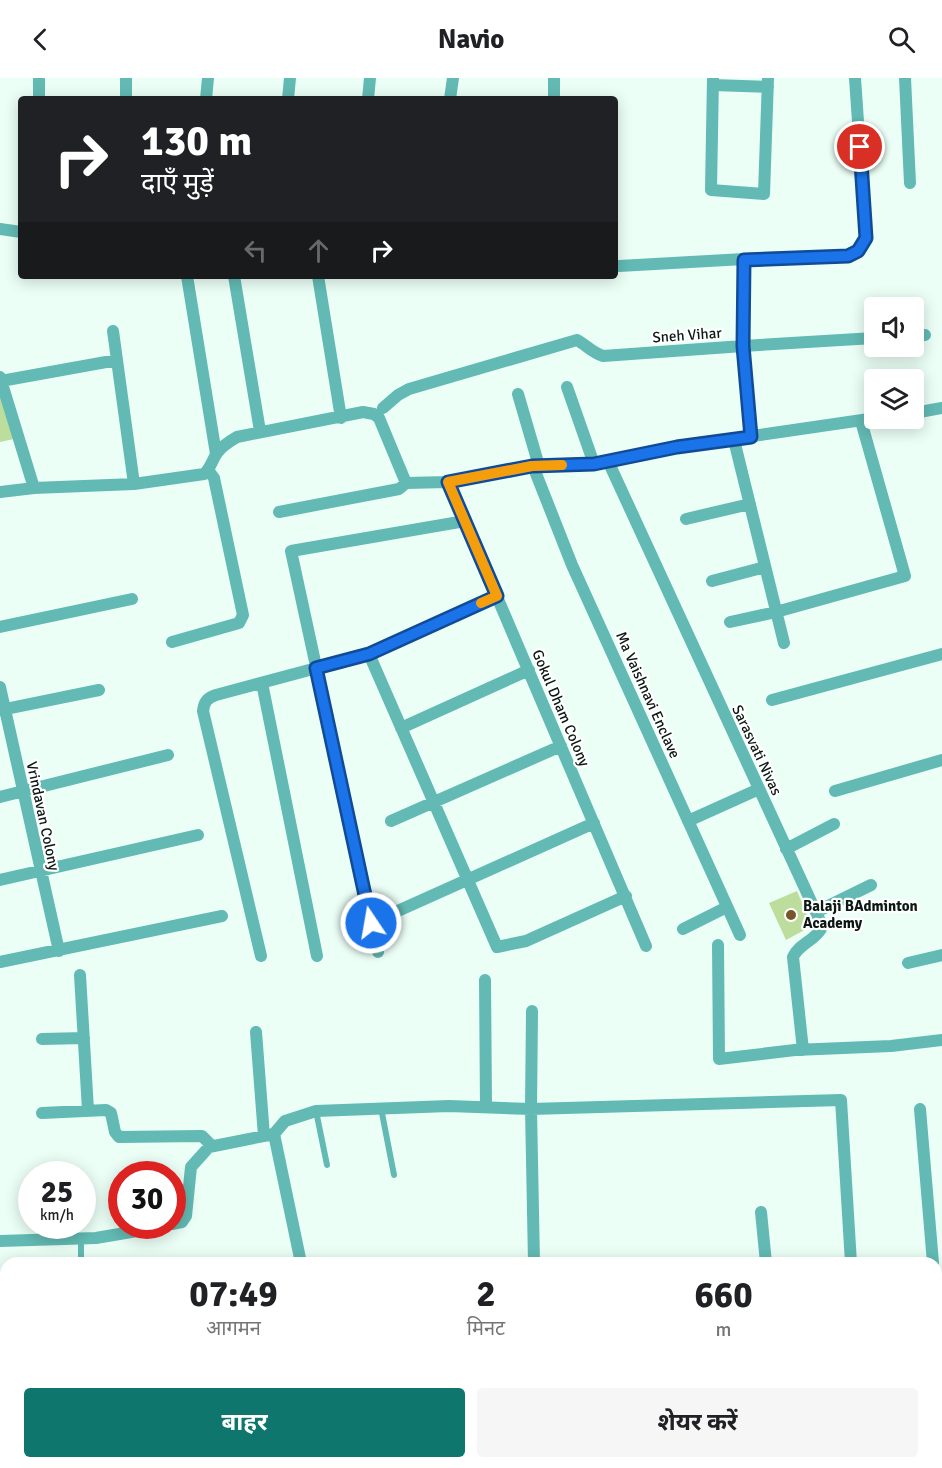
<!DOCTYPE html>
<html lang="hi">
<meta charset="utf-8">
<style>
body{margin:0;font-family:Signika,"Noto Sans Devanagari",sans-serif;background:#f6f6f6;color:#202124;height:100vh;display:flex;flex-direction:column;font-size:22px;white-space:nowrap}
*{box-sizing:border-box;margin:0}
p{font-size:20px;color:#757577}
.icon{flex:none;width:33px;height:33px;fill:none;stroke:currentColor;stroke-width:2;stroke-linecap:round;stroke-linejoin:round}
.map{position:relative;flex:1;overflow:hidden}
.sheet{position:absolute;left:0px;top:1179px;width:942px;height:212px;display:flex;flex-direction:column;background:#fff;border-radius:18px 18px 0 0;box-shadow:0 3px 15px #0003}
.sheet>*{flex:none}
.hud{position:absolute;left:18px;top:18px;width:600px;height:183px;border-radius:6px;box-shadow:0 3px 15px #0003;background:#202124;color:#fff;overflow:hidden}
.controls{position:absolute;left:864px;top:219px;display:grid;gap:12px}
.controls a{display:grid;place-items:center;width:60px;height:60px;border-radius:6px;background:#fff;box-shadow:0 3px 15px #0003;font-size:30px}
.speed{position:absolute;left:18px;top:1083px;display:flex;gap:12px;font-size:30px;font-weight:700;text-align:center}
.speed>*{display:grid;place-content:center;width:78px;height:78px;border-radius:50%;background:#fff;box-shadow:0 3px 15px #0003;line-height:1}
.speed small{font-size:15px;font-weight:400}
.speed .limit{border:9px solid #d22;background:#fff;color:#111}
.pin{position:absolute;display:grid;place-items:center;width:51px;height:51px;color:#fff;margin:-26px;border:3px solid #fff;border-radius:50%;box-shadow:0 2px 6px #0007}
.me{position:absolute;width:66px;margin:-33px;rotate:348deg;stroke-linejoin:round;filter:drop-shadow(0 0 4px #0008)}
.turn{display:flex;align-items:center;gap:21px;height:126px;padding:0 24px;font-size:27px}
.turn .icon{width:78px;height:78px;stroke-width:2.5}
.turn b{display:block;font-size:42px;line-height:51px}
.lanes{display:flex;align-items:center;height:57px;padding:0 24px;background:#0003;justify-content:center;gap:30px;direction:ltr}
.lanes .off{opacity:.35}
.eta{display:flex;justify-content:space-evenly;align-items:center;height:102px;text-align:center}
.eta b{font-size:36px;font-weight:700;line-height:42px}
.button{display:flex;gap:12px;margin-top:auto;padding:12px 24px}
.button a{flex:1;height:69px;border-radius:6px;background:#0f766e;color:#fff;font-size:24px;font-weight:700;line-height:69px;text-align:center}
.button a+a{background:#f6f6f6;color:#202124}
header{display:flex;justify-content:space-between;align-items:center;height:78px;padding:0 24px;background:#fff;font-size:27px;font-weight:700}
.map>svg:first-child{display:block}
.green{fill:#bcdd9c}
.lines{fill:none;stroke-linecap:round;stroke-linejoin:round}
.lane{stroke:#63bab4;stroke-width:6}
.street{stroke:#63bab4;stroke-width:12}
.route-casing{stroke:#114b97;stroke-width:15}
.route{stroke:#1a73e8;stroke-width:10}
.slow{stroke:#f59e0b;stroke-width:10}
.poi-dot{fill:#77562d;stroke:#fff;stroke-width:2}
.labels{text-anchor:middle;dominant-baseline:central;stroke-width:4.5;stroke-linejoin:round;paint-order:stroke}
.street-label{font-size:15px;fill:#0c1813;stroke:#fff}
.poi-label{font-size:15px;font-weight:bold;fill:#0c1813;stroke:#fff;text-anchor:start}
</style>
<header><svg class="icon" aria-label="back" viewBox="0 0 24 24"><path d="M15 5l-7 7 7 7"/></svg>Navio<svg class="icon" aria-label="search" viewBox="0 0 24 24"><circle cx="10" cy="10" r="6"/><path d="M15 15l6 6"/></svg></header>
<div class="map">
<svg width="942" height="1390" viewBox="0 0 942 1390">
<rect width="100%" height="100%" fill="#ebfff7"/>
<!-- green -->
<path class="green" d="M0 316 14 361 0 364Z
M797 813 812 848 786 862 769 825Z"/>
<g class="lines">
<!-- lane -->
<path class="lane" d="M381 1030 394 1097
M316 1033 327 1087
M81 1185V1161"/>
<!-- street -->
<path class="street" d="M713 0 711 112 764 116 768 0
M905 0 910 105
M713 7 768 9
M39 21V0
M126 21V0
M206 21 208 0
M288 21 290 0
M368 21 370 0
M450 21 453 0
M554 21V0
M0 151 21 154
M619 188 744 181
M187 198 216 376
M234 198 260 353
M318 198 341 340
M113 253 134 406
M914 258 925 257
M0 299 34 410
M1 303 117 282
M567 309 594 386
M518 316 539 388
M383 330 398 317 409 311 577 262C586 267 593 275 603 278L743 268 744 181 848 178 858 173 866 160 855 0
M914 335 942 330
M751 359 743 268 874 260
M734 362 784 565
M608 383 820 843 821 851C814 863 799 866 793 879L803 972
M533 388 572 487 740 857
M448 404 646 868
M0 414 34 410 134 406 204 396C211 390 212 382 217 375 222 368 230 363 237 359L363 334 374 336 379 340 406 405 448 404 533 388 594 386 677 369 876 340
M279 434 399 411 406 405
M686 441 750 426
M712 503 765 489
M730 544 776 534 905 498 861 343
M0 549 132 521
M172 564 239 545 243 537 214 400 208 392
M369 576 497 869 526 863 626 818
M262 605 317 878
M0 609 59 873
M772 622 942 576
M0 632 99 612
M401 650 529 592
M835 713 942 682
M0 719 168 677
M391 743 561 668
M688 743 759 711
M786 771 834 746
M0 802 198 757
M816 834 871 807
M371 845 594 745
M683 851 727 829
M718 867 719 981 795 972 891 968 942 962
M378 874 291 473 465 443
M261 878 203 633C204 624 207 620 216 617L369 576 497 518
M0 884 222 838
M908 885 942 877
M80 897 88 1032
M485 902 486 1028
M532 933 531 1031 534 1185
M256 954 264 1058
M42 961 84 960
M920 1031 933 1185
M42 1035 106 1032 111 1035 115 1054 119 1059 202 1058 211 1067
M274 1056 301 1185
M761 1134 766 1185
M172 1146 182 1144 186 1138 191 1089 209 1069 274 1056 285 1043 316 1033 449 1028 531 1031 841 1022 851 1185
M0 1163 96 1160 166 1148
M936 1210 942 1264
M936 1288H942
M318 1384 319 1390
M545 1384 546 1390
M787 1384 788 1390
M868 1390 882 1384"/>
</g>
<g class="lines">
<defs>
<path id="route" d="M371 845 316 590 369 576 497 518 448 404 532 388 594 386 677 369 751 359 743 268 744 182 848 178 858 173 866 160 860 69"/>
</defs>
<!-- route casing -->
<use href="#route" class="route-casing"/>
<!-- route -->
<use href="#route" class="route"/>
<!-- slow -->
<path class="slow" d="M481 525 497 518 448 404 532 388 562 387"/>
</g>
<!-- markers -->
<circle class="poi-dot" cx="791" cy="837" r="6"/>
<g class="labels">
<!-- street labels -->
<g class="street-label">
<text transform="translate(687 257) rotate(-4)">Sneh Vihar</text>
<text transform="translate(648 617) rotate(66)">Ma Vaishnavi Enclave</text>
<text transform="translate(561 630) rotate(67)">Gokul Dham Colony</text>
<text transform="translate(757 672) rotate(65)">Sarasvati Nivas</text>
<text transform="translate(43 738) rotate(78)">Vrindavan Colony</text>
</g>
<!-- poi labels -->
<g class="poi-label">
<text x="803" y="828">Balaji BAdminton<tspan x="803" dy="17">Academy</tspan></text>
</g>
</g>
</svg>
<div class="controls">
<a><svg class="icon" aria-label="sound" viewBox="0 0 24 24"><path d="M4 9h4l5-4v14l-5-4H4zM17 9q2 3 0 6"/></svg></a>
<a><svg class="icon" aria-label="layers" viewBox="0 0 24 24"><path d="M12 4l9 5-9 5-9-5zM3 14l9 5 9-5"/></svg></a>
</div>
<div class="speed"><div>25<small>km/h</small></div><div class="limit">30</div></div>
<div class="pin" style="left:860px;top:69px;background:#d93025"><svg class="icon" aria-label="arrive" viewBox="0 0 24 24"><path d="M6 21V4h12l-3 4 3 4H6"/></svg></div>
<svg class="me" style="left:371px;top:845px" viewBox="-20 -20 40 40"><circle r="17" fill="#1a73e8" stroke="#fff" stroke-width="3"/><path d="M0-11L8 9 0 5-8 9z" fill="#fff"/></svg>
<div class="hud">
<div class="turn"><svg class="icon" aria-label="right" viewBox="0 0 24 24"><path d="M7 20v-9h11M14 6l5 5-5 5"/></svg><div><b>130 m</b>दाएँ मुड़ें</div></div>
<div class="lanes"><svg class="icon off" aria-label="left" viewBox="0 0 24 24"><path d="M17 20v-9H6M10 6l-5 5 5 5"/></svg><svg class="icon off" aria-label="ahead" viewBox="0 0 24 24"><path d="M12 20V5M6 11l6-6 6 6"/></svg><svg class="icon" aria-label="right" viewBox="0 0 24 24"><path d="M7 20v-9h11M14 6l5 5-5 5"/></svg></div>
</div>
<section class="sheet">
<div class="eta">
<div><b>07:49</b><p>आगमन</p></div>
<div><b>2</b><p>मिनट</p></div>
<div><b>660</b><p>m</p></div>
</div>
<div class="button"><a>बाहर</a><a>शेयर करें</a></div>
</section>
</div>
